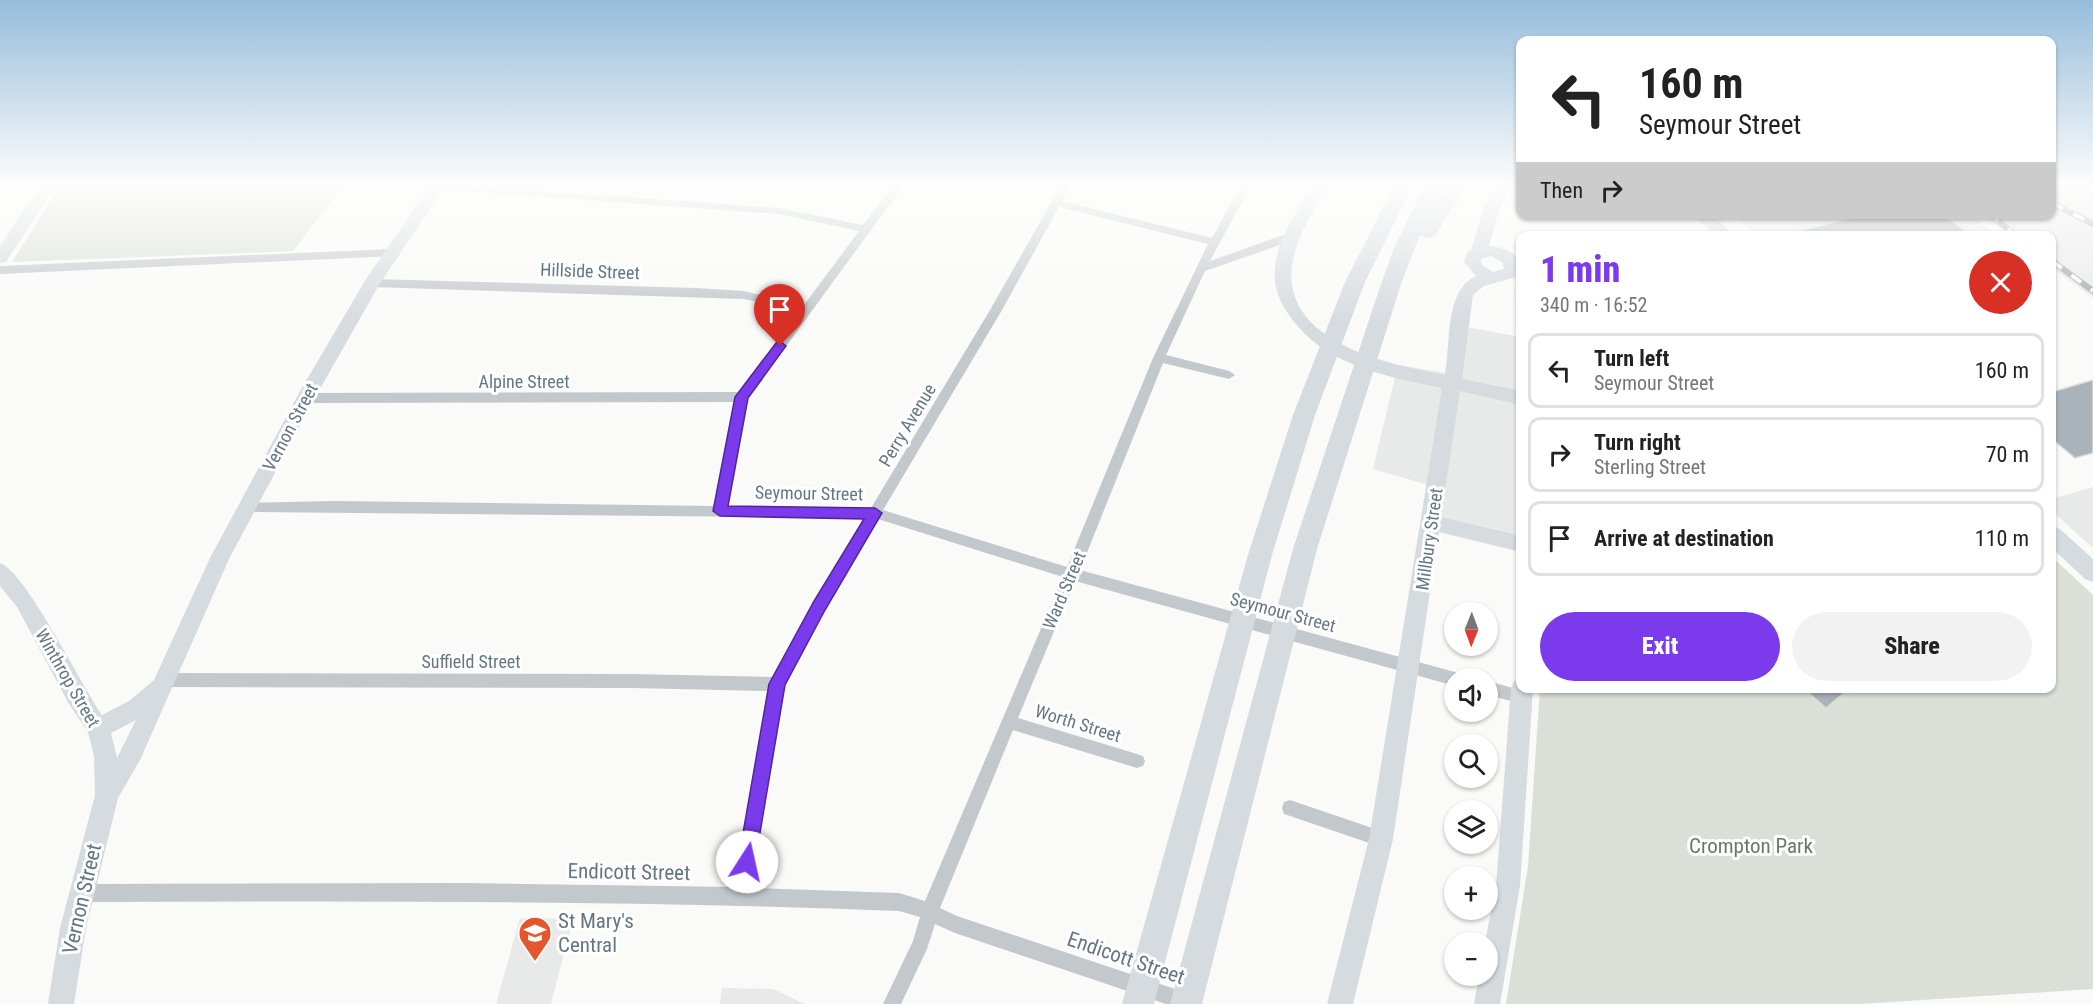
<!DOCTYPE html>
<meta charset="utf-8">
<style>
body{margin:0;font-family:"Roboto Condensed",sans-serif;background:#f2f2f2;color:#222;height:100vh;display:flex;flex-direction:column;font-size:22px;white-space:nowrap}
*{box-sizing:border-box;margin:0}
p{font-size:20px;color:#767676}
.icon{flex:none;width:33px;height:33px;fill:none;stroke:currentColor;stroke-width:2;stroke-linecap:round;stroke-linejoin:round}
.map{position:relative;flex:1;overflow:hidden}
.panel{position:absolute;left:1516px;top:231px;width:540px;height:462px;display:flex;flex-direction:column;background:#fff;border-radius:12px;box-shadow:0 2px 4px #0004}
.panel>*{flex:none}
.top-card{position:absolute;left:1516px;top:36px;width:540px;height:183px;border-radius:12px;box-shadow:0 2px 4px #0004;background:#fff;color:#222;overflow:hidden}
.needle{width:39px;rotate:181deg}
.tools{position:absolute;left:1444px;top:602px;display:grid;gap:12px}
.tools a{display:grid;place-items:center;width:54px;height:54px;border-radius:50%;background:#fff;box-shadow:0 2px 4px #0004;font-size:30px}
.pin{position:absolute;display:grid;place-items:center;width:51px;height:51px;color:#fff;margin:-62px -26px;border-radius:50% 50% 50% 0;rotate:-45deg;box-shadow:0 0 6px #0007}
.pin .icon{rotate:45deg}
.me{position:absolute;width:66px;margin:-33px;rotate:10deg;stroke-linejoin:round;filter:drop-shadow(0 0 4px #0008)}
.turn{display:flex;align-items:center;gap:21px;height:126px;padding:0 24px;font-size:27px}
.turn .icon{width:78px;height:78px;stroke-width:2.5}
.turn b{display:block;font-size:42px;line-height:51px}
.then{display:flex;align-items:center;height:57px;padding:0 24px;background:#0003;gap:12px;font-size:22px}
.round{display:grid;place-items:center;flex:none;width:63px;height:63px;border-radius:32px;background:#f2f2f2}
.summary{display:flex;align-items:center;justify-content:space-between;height:102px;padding:0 24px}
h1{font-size:36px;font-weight:800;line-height:45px;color:#7c3aed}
.action{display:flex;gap:12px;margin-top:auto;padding:12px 24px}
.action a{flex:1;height:69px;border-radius:36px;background:#7c3aed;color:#fff;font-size:24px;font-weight:800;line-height:69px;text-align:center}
.action a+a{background:#f2f2f2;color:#222}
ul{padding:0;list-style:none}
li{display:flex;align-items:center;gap:18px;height:75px;margin:0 12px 9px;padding:0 12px;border:3px solid #e0e0e0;border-radius:12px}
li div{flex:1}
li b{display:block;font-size:22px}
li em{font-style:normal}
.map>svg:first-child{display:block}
.built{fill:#e8e9e9}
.green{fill:#dadfd7}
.building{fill:#aab3b9;stroke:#dcdcda;stroke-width:1.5}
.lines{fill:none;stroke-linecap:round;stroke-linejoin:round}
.street{fill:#c3c8cc;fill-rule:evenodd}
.secondary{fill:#d6dbdf;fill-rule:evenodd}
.primary{fill:#d6dbdf;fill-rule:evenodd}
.highway{fill:#d6dbdf;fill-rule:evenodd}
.rail-casing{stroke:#a2aab0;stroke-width:6}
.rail{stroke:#fff;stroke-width:4;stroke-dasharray:12;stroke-linecap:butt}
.route{fill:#7c3aed;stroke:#51269a;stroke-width:1.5}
.labels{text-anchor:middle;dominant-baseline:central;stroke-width:6;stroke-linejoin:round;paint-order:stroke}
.street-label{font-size:18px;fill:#657683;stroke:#fff}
.near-park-label{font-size:21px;fill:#687a64;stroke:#fff}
.near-street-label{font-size:21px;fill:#657683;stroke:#fff}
.near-poi-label{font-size:21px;fill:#657683;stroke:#fff;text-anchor:start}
</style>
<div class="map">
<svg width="2093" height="1004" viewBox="0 0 2093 1004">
<rect width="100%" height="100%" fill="#fafaf8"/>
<!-- built -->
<path class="built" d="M2052 185H2093V298L2052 268V236L2008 235 1979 215 2052 214Z
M1734 215H1969L1996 235H1755Z
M1466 327 1521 337V541L1435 518 1439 488 1373 469 1398 365 1459 375Z
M2093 487V548L2052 511V499Z
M520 918 573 919 551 1004H496Z
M722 988 773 989 805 1004H720Z"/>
<!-- green -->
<path class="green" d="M61 185H344L293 251 12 262Z
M2052 557 2093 595V989L1860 1004H1506L1528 866 1540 689 2052 688Z"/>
<!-- building -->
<path class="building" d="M1867 214H1942L1972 236H1800L1799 231Z
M2093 380V453L2075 458 2052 439V392Z
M1803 688H1850L1826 708Z"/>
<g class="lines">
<!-- street -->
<path class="street" d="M433 185H464L779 208 863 225 894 185H904L748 398 728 506 871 508 990 310 1061 185H1071L1062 201 1212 238 1241 185H1251L1210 261 1289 233H1297L1299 236 1297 239 1205 271 1166 355 1229 371 1235 375 1229 379 1163 363 1080 570 1455 672 1460 674 1462 678H1455V686L1075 581 1018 718 1137 754 1143 756 1145 761 1143 766 1137 768 1013 730 940 908 957 916 1193 995 1199 998 1202 1004H1166L955 933 935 924 927 949 901 1004H883L913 941 920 917 899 911C627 900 354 901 82 902L76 899 73 893 76 887 82 884 464 883 734 887 768 691 632 688 164 687 159 685 156 680 159 675 164 673 632 674 773 677 814 602 864 518 242 512 240 508 242 504 247 503 335 501 714 506 735 402 306 403 300 398 306 393 739 392 799 311 744 299 372 287 366 283 372 279 696 288 744 291 804 305 859 231 779 214 437 189 433 188ZM1059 207 1208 244 1153 358 1067 567 883 510 1002 310ZM878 519 1063 577 925 901 899 893 751 888 784 685 824 610Z
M391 249 397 253 395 256 0 274V266Z
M1488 681 1527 692 1530 697 1527 702 1522 704 1488 695Z
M1290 800 1381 831 1387 833 1389 839 1387 845 1381 847 1290 816 1284 814 1282 808 1284 802Z"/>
<!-- secondary -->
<path class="secondary" d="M41 185H56L6 262 0 263V246Z
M431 185H446L379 285 317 394 229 559 140 760 118 798 86 928 74 1004H48L60 928 95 795 94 756 88 732 69 704 17 607 0 586V563C25 571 82 686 102 715L129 701 154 680 210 558 299 393 366 279ZM136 720 117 758 111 733Z
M1313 185H1328C1315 209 1298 233 1293 260 1277 342 1388 364 1445 375 1451 345 1444 290 1476 276L1464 262 1468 251 1471 250 1484 207 1496 185H1511L1500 207 1489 246C1506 247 1530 258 1516 277L1484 286 1473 295 1462 379 1521 391V405L1460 391 1441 517 1521 536V552L1439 532 1393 839 1353 1004H1327L1369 839 1442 388C1386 376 1324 366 1289 315 1279 301 1273 285 1275 268 1277 238 1298 210 1313 185ZM1491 256 1502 262 1504 269 1493 272 1481 264V259Z
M1521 679V688H1533L1520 886 1500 1004H1474L1479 975H1488V942H1485L1496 886 1511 688 1514 681Z"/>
<!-- primary -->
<path class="primary" d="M1693 214H1712L1734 236H1715Z
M2052 526 2060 529 2093 559V582L2085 579 2052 548Z"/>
<!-- highway -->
<path class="highway" d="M1395 185H1413L1365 282 1315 415 1272 555 1154 1004H1122L1248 555 1293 415 1345 282Z
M1425 185H1443L1435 202 1448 185H1466L1435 236 1428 238 1420 235 1401 284 1317 549 1202 1004H1170L1293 549 1381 284 1394 248Z"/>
<defs>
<path id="rail" d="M2052 203 2093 224
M1989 214 2017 236
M2052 261 2093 291"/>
</defs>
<!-- rail casing -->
<use href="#rail" class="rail-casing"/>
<!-- rail -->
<use href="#rail" class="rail"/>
</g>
<!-- sky -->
<linearGradient id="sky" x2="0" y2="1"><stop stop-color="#96bcdc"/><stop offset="0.57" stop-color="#fdfdfc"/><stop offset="1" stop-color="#fdfdfc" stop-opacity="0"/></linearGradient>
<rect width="2093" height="325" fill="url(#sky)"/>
<!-- route -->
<path class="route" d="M780 341 786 346 748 398 728 506 875 508 882 513 825 610 785 685 755 862 753 868 747 871 741 868 738 862 769 684 814 601 864 519 720 516 713 511 735 397 776 343Z"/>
<!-- icons -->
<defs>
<symbol id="school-pin" viewBox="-11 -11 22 30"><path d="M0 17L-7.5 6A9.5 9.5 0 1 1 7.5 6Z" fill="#e4572e" stroke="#fff"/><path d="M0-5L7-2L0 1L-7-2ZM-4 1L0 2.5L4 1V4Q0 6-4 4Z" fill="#fff"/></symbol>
</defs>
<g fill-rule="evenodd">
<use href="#school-pin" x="516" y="914" width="38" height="52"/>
</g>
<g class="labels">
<!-- street labels -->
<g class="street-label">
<text transform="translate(590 271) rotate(2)">Hillside Street</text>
<text x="524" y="381">Alpine Street</text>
<text transform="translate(907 425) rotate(-59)">Perry Avenue</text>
<text transform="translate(290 427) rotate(-62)">Vernon Street</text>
<text transform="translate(809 493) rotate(1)">Seymour Street</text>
<text transform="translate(1429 539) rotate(-82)">Millbury Street</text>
<text transform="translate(1064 590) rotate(-67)">Ward Street</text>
<text transform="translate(1283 612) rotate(15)">Seymour Street</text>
<text x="471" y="661">Suffield Street</text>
<text transform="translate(68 678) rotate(60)">Winthrop Street</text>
<text transform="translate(1078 723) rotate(17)">Worth Street</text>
</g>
<!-- near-park labels -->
<g class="near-park-label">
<text x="1751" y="846">Crompton Park</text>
</g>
<!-- near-street labels -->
<g class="near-street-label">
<text transform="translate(629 872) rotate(1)">Endicott Street</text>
<text transform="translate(82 899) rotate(-77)">Vernon Street</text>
<text transform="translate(1126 958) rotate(19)">Endicott Street</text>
</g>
<!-- near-poi labels -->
<g class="near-poi-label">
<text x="558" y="921">St Mary's<tspan x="558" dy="24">Central</tspan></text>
</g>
</g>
</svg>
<div class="tools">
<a><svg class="needle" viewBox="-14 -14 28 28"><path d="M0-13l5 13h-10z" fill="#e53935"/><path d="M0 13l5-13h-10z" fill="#767676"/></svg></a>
<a><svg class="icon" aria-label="sound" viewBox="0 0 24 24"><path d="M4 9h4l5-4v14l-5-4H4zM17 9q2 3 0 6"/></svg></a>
<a><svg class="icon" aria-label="search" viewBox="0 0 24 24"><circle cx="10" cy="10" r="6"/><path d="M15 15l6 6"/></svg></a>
<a><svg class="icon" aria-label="layers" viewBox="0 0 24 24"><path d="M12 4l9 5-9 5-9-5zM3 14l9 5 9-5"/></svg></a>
<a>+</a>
<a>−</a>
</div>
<div class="pin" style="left:780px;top:346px;background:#d93025"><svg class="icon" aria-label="arrive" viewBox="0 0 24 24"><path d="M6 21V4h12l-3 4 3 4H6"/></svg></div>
<svg class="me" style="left:747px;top:862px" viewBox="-20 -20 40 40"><circle r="19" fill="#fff"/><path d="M0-13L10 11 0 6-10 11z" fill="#7c3aed"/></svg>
<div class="top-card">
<div class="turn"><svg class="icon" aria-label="left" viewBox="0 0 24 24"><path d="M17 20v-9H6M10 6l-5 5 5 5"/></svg><div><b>160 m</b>Seymour Street</div></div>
<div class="then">Then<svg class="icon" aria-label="right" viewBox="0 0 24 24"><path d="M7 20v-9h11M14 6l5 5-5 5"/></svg></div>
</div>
<section class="panel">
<div class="summary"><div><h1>1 min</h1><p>340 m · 16:52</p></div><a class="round" style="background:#d93025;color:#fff"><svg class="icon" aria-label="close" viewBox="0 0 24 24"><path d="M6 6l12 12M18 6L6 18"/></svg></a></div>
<ul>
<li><svg class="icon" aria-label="left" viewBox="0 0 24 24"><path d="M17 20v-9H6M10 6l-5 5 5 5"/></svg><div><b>Turn left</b><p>Seymour Street</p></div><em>160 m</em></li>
<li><svg class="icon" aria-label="right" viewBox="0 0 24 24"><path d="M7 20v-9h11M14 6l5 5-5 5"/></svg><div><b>Turn right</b><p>Sterling Street</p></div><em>70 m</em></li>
<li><svg class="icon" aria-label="arrive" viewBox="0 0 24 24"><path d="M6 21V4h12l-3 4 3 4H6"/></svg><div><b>Arrive at destination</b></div><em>110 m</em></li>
</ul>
<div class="action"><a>Exit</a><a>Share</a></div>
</section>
</div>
